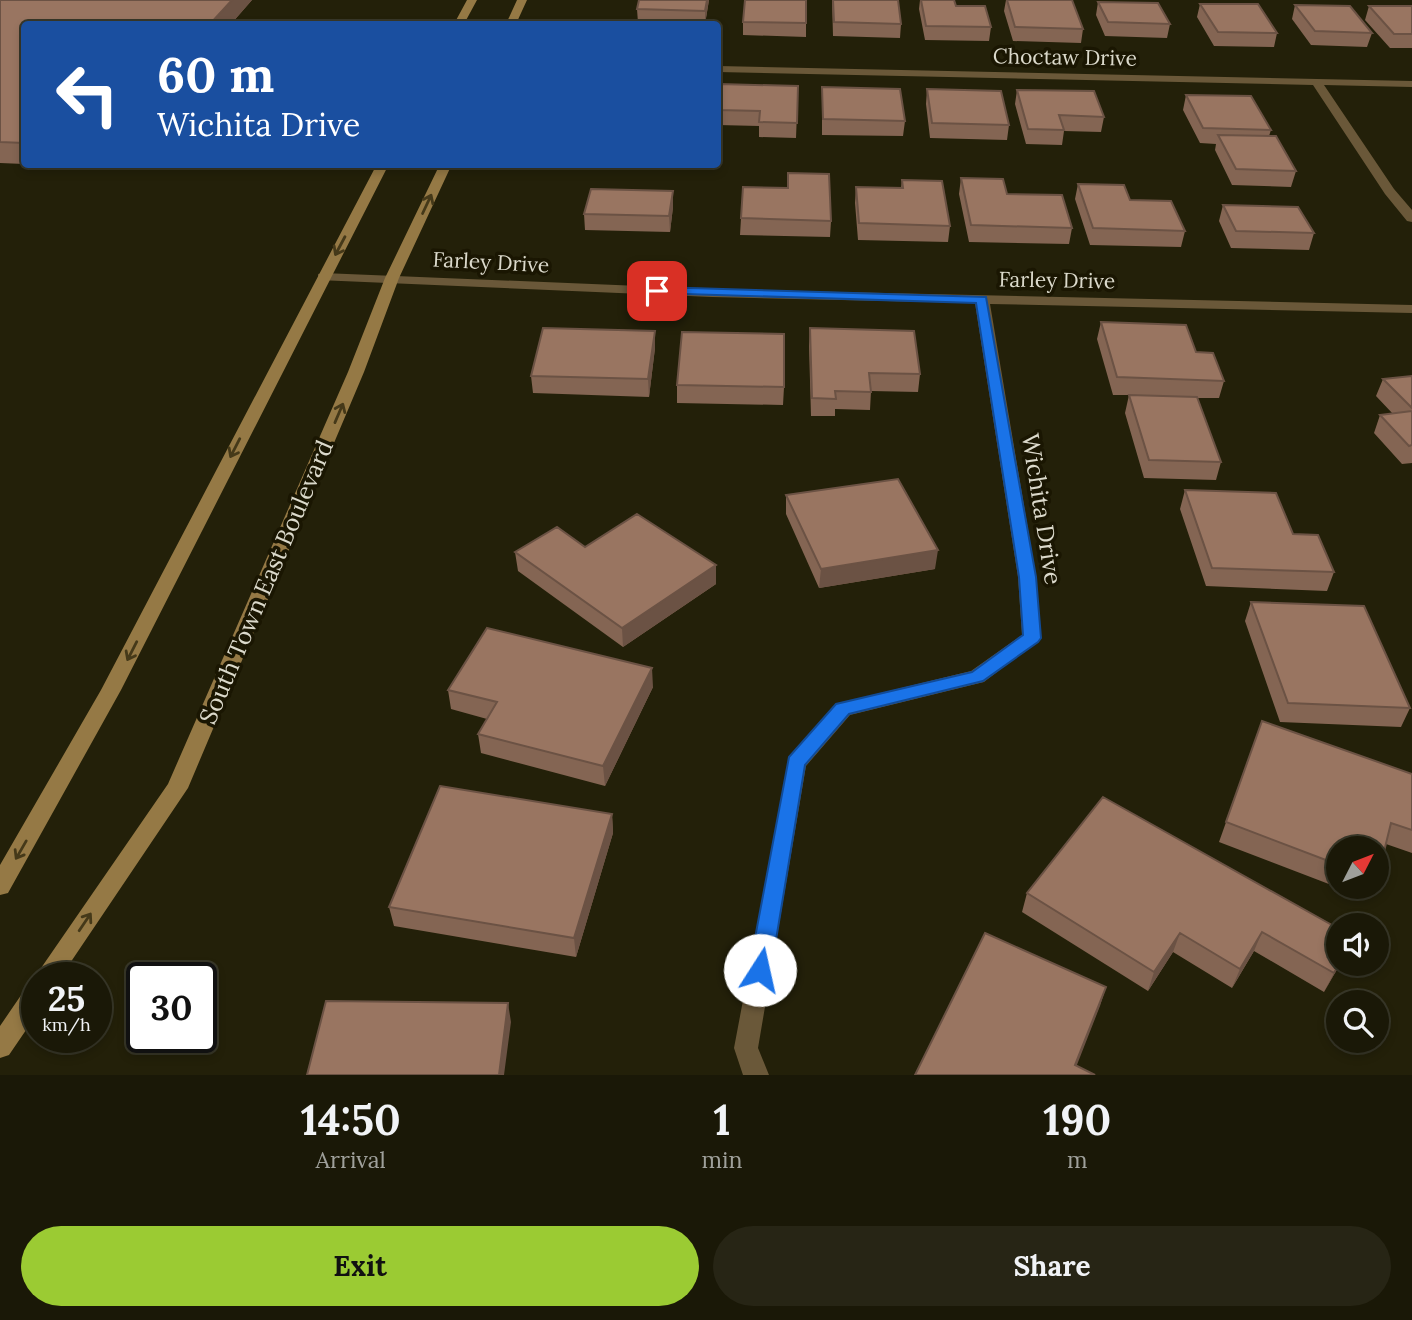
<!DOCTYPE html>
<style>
body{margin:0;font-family:Lora,serif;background:#272515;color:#f1f3f6;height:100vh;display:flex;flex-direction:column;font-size:26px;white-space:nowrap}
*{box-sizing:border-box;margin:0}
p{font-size:23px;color:#9fa09b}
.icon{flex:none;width:38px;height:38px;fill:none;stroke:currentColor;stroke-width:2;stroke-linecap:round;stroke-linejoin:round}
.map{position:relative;height:1075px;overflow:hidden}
.details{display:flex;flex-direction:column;background:#1a1807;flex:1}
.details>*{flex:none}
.top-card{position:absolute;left:21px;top:21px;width:700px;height:147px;border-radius:7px;box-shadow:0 4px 10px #0003,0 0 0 2px #383728;background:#1a4fa0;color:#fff;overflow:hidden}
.needle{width:46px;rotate:48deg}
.buttons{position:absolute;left:1326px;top:836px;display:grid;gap:14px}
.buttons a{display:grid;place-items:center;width:63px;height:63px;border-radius:50%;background:#1a1807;box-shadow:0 4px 10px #0003,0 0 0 2px #383728;font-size:35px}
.speed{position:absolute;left:21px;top:962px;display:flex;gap:14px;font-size:35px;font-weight:700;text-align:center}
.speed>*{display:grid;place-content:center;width:91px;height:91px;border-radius:50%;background:#1a1807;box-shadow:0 4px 10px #0003,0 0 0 2px #383728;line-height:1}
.speed small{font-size:18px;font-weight:400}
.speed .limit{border:4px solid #111;border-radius:10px;background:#fff;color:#111}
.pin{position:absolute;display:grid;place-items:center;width:60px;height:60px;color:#fff;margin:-30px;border-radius:14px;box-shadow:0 4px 10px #0006}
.me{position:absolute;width:77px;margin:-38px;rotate:10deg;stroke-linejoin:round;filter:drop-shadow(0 0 5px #0008)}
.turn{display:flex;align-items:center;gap:24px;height:147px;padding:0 21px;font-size:32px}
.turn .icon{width:91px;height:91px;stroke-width:2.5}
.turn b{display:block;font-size:49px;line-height:60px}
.eta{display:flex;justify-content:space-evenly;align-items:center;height:119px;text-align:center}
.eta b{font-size:42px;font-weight:700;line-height:49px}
.primary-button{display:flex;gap:14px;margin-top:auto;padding:14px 21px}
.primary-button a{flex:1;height:80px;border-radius:42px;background:#9bcb33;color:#111;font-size:28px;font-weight:700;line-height:80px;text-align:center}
.primary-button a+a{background:#272515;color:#f1f3f6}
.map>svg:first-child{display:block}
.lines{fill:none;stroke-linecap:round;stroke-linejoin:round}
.street{fill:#6a5839;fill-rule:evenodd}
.secondary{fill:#957945;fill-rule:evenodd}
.wall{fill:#846553}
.shaded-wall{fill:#6b5244}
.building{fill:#997561;stroke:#6b5244;stroke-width:2}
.oneway{stroke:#453919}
.route{fill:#1a73e8;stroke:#114b97;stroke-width:2}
.labels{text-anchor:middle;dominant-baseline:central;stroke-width:7;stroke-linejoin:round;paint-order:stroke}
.far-street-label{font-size:21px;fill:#dbd9cb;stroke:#1a1602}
.street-label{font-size:24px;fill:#dbd9cb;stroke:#1a1602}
</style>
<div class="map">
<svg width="1412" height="1075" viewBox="0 0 1412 1075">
<rect width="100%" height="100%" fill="#232009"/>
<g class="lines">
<!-- street -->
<path class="street" d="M718 66 1412 81V87L1324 85 1394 189 1412 210V222L1407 221 1385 194 1313 85 718 72Z
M323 273 712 289 1412 305V313L990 304 1036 577 1041 638 984 682 850 715 806 766 758 1048 769 1075H743L734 1048 789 757 836 704 971 671 1022 635 1018 577 975 303 712 297 318 280V274Z"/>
<!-- secondary -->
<path class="secondary" d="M467 0H477L464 24H454Z
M517 0H527L516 24H506Z
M377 164H389L121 690 8 893 0 895V865L101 690Z
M440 164H452L399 278 364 372 188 788 60 978H37V982L35 978 39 971 168 784 348 372 385 278Z
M37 982V1014L9 1055 0 1058V1026L28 985Z"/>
</g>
<!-- wall -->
<path class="wall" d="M0 0H252L231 24H24V164L0 163Z
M709 0 705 24 638 23 637 9Z
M832 0 901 24 900 38 833 36Z
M920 0H954L956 6 991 27 989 41 925 40 919 9Z
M1006 0H1072L1083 29 1081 43 1013 41 1004 11Z
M1098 2 1170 24 1167 38 1105 36 1096 15Z
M1200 4 1277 33 1274 47 1214 46 1197 17Z
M1295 5 1372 33 1367 47 1311 45 1292 19Z
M1369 6H1412V48H1390L1365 20Z
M743 22 806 23V37L743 35Z
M798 86 796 138 759 137V126L718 125V93Z
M822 87 905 121 903 136 822 135Z
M927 89 1009 125 1007 140 930 138 926 104Z
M1017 90 1104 117 1101 132 1064 131 1062 145 1026 144 1015 104Z
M1186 95 1271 130 1269 136 1296 171 1291 187 1232 185 1215 150 1216 144 1200 143 1183 110Z
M43 164H113L112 166Z
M961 178 1007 194 1072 228 1069 244 969 242 959 194Z
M902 180 950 226 948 242 858 240 855 203 856 187 901 188Z
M1078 184 1130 200 1185 231 1181 247 1090 245 1075 199Z
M1223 205 1314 233 1309 250 1231 248 1219 221Z
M673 207 670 232 585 230 584 214Z
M741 218 831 221 830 237 740 235Z
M1101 322 1196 352 1224 381 1219 398H1197L1221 462 1216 480 1144 478 1125 413 1129 395H1113L1097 339Z
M810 328 920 374 918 392 871 391 870 410 835 409V416H811L809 346Z
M655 331V348L649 397 533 393 531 376Z
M1412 376V463L1402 464 1374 433 1380 415 1393 414 1376 396 1383 379Z
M677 385 784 387 783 405 677 403Z
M1185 490 1334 572 1327 591 1206 586 1180 509Z
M786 495 935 569 819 588 786 514Z
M585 547 716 565V584L623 647 518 571 515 552Z
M1251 602 1410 708 1401 727 1280 722 1245 621Z
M653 687 605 786 481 753 478 734 487 719 451 709 448 690Z
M1262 721 1412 774V853L1386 844 1339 849V887H1374L1368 899 1219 842Z
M1103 797 1339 964H1340L1324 992 1254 951 1232 988 1173 952 1148 991 1022 912 1027 893Z
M612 814 613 833 576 957 394 926 389 907Z"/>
<!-- shaded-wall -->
<path class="shaded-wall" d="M232 0H252L231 24H210Z
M707 0H709L705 24V11Z
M673 191V207L670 232 669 216Z
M655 331V348L649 397 648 379Z
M938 550 935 569 819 588 821 569Z
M716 565V584L623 647 622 628Z
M652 668 653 687 605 786 603 766Z
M612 814 613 833 576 957 574 938Z
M1262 932 1254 951 1232 988 1240 969Z
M1180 933 1173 952 1148 991 1154 972Z
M1339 964H1340L1324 992 1334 973Z
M1106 987 1100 1006 1073 1075 1075 1065Z
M508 1003 511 1022 504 1075H499Z"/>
<!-- building -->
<path class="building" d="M0 0H232L210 24H24V143L0 142Z
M639 0H707L705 11 637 9Z
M745 0H806V23L743 22Z
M833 0H898L901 24 834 22Z
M921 0H954L956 6H985L991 27 926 26Z
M1007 0H1072L1083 29 1015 27Z
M1098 2 1158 3 1170 24 1108 22Z
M1200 4H1258L1277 33 1218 32Z
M1295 5 1350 6 1372 33 1315 31Z
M1369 6H1412V34H1394Z
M719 84 798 86 797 123 759 122 760 111 718 110Z
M822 87 900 89 905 121 823 119Z
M927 89 1001 91 1009 125 932 123Z
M1017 90 1094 91 1104 117 1059 115 1064 130 1028 129Z
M1186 95 1251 96 1271 130 1203 128Z
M1218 135 1276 136 1296 171 1236 169Z
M788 173 829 174 831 221 741 218 743 187 788 188Z
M961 178 1003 179 1007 194 1062 195 1072 228 971 225Z
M902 180 942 181 950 226 859 223 856 187 903 188Z
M1078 184 1124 185 1130 200 1171 201 1185 231 1093 228Z
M591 189 673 191 669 216 584 214Z
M1223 205 1298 207 1314 233 1236 231Z
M1101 322 1186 325 1196 352 1213 353 1224 381 1117 377Z
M543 328 655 331 648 379 531 376Z
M810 328 914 331 920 374 869 373 871 392 835 391 836 399 812 398Z
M682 332 784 334V387L677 385Z
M1412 376V408L1383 379Z
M1129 395 1197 397 1221 462 1149 460Z
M1412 411V445L1409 446 1380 415Z
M898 479 938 550 821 569 786 495Z
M1185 490 1276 493 1293 534 1318 535 1334 572 1212 568Z
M637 514 716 565 622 628 515 552 557 527 585 547Z
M1251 602 1364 606 1410 708 1288 703Z
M487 628 652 668 603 766 478 734 497 702 448 690Z
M1262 721 1412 774V830L1391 823 1377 880V849H1339V865L1226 822Z
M440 786 612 814 574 938 389 907Z
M1103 797 1339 929V964L1334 973 1262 932 1240 969 1180 933 1154 972 1027 893Z
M985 933 1106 987 1075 1065 1095 1075H915Z
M326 1001 508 1003 499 1075H307Z"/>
<!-- one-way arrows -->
<defs><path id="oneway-shaft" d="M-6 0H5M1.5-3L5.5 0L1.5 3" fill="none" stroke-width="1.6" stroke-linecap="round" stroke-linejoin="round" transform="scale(1.75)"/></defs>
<g class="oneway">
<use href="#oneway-shaft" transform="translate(427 204) rotate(-65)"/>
<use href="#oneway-shaft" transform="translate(340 246) rotate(118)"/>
<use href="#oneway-shaft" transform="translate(339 413) rotate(-67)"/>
<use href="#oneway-shaft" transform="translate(235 448) rotate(117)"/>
<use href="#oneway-shaft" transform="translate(132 651) rotate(117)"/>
<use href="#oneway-shaft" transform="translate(21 850) rotate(120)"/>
<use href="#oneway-shaft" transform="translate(85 922) rotate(-56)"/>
</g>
<!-- route -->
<path class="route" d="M657 287 986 297 1036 577 1041 638 1038 642 983 681 849 714 805 765 771 970 768 977 760 979 752 977 749 970 789 757 836 704 972 672 1023 635 1019 577 976 303 653 293V288Z"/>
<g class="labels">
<!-- far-street labels -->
<g class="far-street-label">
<text transform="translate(1065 57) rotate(1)">Choctaw Drive</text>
<text transform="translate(491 262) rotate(3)">Farley Drive</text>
<text transform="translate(1057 280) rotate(1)">Farley Drive</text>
</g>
<!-- street labels -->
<g class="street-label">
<text transform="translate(1042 509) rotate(81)">Wichita Drive</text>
<text transform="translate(266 582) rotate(-67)">South Town East Boulevard</text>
</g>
</g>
</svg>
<div class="buttons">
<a><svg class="needle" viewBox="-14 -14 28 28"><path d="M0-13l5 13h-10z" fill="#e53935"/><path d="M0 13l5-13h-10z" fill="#9fa09b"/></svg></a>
<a><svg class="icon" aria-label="sound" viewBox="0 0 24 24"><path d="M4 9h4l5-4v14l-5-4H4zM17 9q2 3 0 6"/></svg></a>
<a><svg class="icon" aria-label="search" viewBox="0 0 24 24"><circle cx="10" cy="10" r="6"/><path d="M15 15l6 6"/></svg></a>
</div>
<div class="speed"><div>25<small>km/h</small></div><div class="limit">30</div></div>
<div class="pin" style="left:657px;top:291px;background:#d93025"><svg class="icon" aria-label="arrive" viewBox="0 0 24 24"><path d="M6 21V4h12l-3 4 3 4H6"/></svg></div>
<svg class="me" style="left:760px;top:970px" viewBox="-20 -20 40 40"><circle r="19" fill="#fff"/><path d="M0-13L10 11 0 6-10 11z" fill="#1a73e8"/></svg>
<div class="top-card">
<div class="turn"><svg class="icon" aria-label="left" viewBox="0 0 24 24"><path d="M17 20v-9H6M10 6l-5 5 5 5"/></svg><div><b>60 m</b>Wichita Drive</div></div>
</div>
</div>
<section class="details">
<div class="eta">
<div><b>14:50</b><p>Arrival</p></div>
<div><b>1</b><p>min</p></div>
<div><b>190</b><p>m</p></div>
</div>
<div class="primary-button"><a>Exit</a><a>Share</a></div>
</section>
